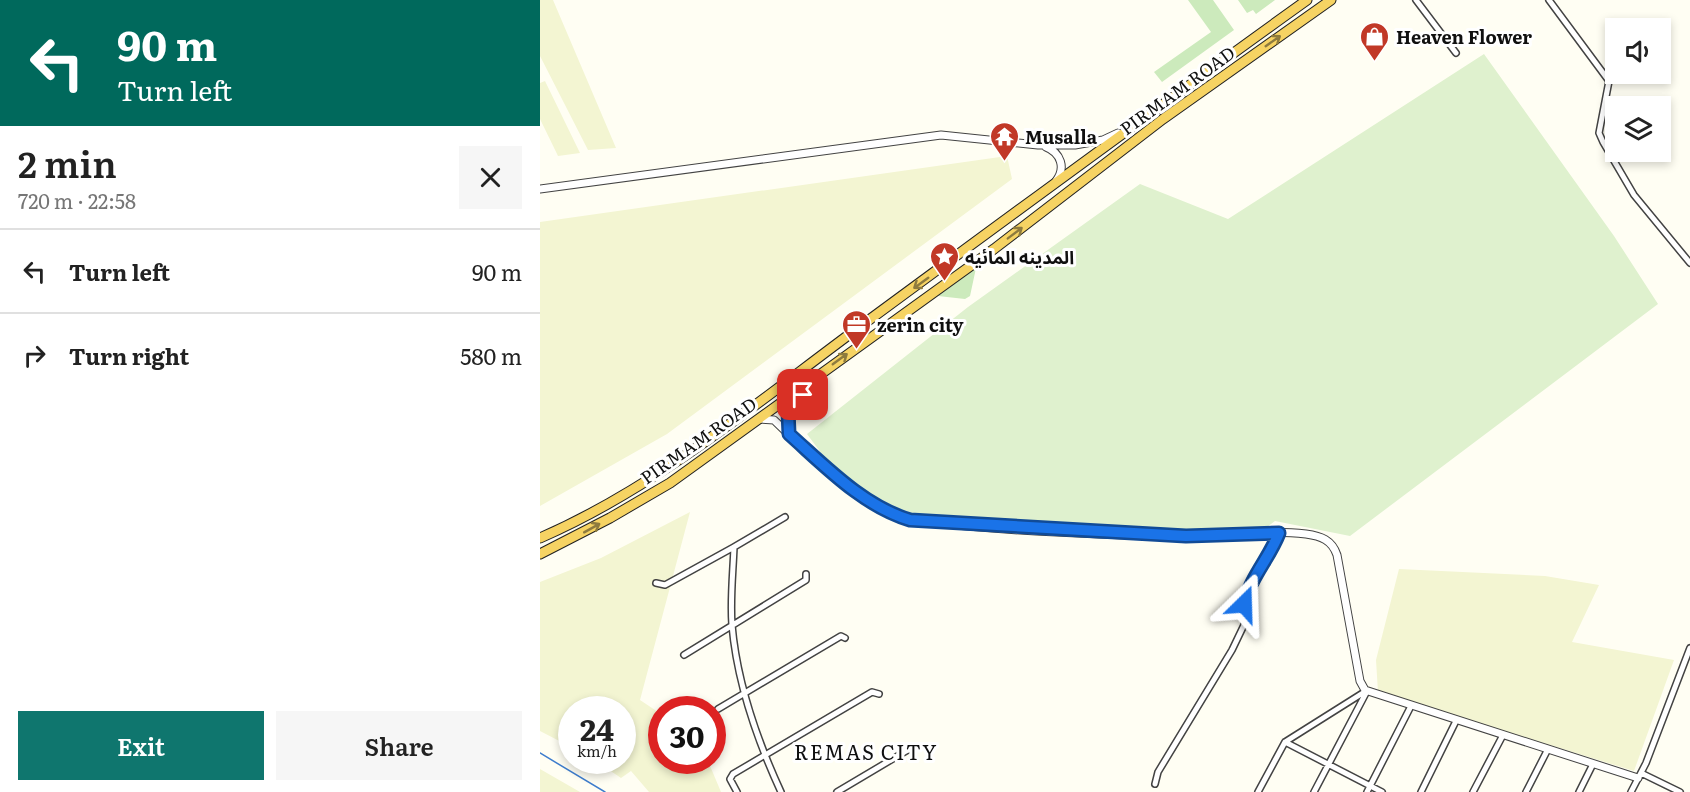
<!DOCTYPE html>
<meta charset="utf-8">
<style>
body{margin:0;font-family:Literata,"Noto Sans Arabic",serif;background:#f6f6f6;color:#222;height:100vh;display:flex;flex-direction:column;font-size:22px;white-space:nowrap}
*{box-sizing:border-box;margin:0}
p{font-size:20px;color:#767676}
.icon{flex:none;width:33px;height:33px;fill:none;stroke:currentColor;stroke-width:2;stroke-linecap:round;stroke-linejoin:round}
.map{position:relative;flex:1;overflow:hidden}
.details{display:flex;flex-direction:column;background:#fff;width:540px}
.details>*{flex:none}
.guide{background:#00695c;color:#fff;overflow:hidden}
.buttons{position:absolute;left:1065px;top:18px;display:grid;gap:12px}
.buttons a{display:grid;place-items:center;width:66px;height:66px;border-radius:0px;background:#fff;box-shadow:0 3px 9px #0003;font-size:30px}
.speed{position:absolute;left:18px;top:696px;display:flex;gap:12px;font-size:30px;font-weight:700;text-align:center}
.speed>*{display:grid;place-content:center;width:78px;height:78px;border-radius:50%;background:#fff;box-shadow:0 3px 9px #0003;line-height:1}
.speed small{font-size:15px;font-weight:400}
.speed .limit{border:9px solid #d22;background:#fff;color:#111}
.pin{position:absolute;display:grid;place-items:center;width:51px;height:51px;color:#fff;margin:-26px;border-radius:12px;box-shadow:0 3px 9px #0006}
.me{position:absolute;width:66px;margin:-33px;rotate:22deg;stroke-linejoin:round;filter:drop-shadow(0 0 4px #0008)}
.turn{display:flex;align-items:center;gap:21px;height:126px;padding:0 18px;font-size:27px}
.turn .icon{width:78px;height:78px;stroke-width:2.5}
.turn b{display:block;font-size:42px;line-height:51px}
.round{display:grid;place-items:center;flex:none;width:63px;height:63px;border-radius:0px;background:#f6f6f6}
.overview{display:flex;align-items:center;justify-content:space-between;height:102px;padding:0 18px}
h1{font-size:36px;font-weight:600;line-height:45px}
.button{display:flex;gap:12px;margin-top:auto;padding:12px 18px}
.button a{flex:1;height:69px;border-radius:0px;background:#0f766e;color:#fff;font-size:24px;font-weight:600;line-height:69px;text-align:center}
.button a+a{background:#f6f6f6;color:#222}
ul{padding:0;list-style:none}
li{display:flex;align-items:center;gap:18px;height:84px;padding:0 18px;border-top:2px solid #e0e0e0}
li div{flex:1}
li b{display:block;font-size:22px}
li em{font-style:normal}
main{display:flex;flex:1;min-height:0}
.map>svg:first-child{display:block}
.farmland{fill:#f3f5d2}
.green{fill:#cceabc}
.pitch{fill:#dff1ce}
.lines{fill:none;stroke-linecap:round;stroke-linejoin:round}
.stream{stroke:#3e7dcd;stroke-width:1.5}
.minor-casing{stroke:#434343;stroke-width:8}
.tertiary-casing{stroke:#434343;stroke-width:9}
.trunk-casing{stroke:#212121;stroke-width:11}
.minor{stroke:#fff;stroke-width:5}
.tertiary{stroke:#fff;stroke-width:7}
.trunk{stroke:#f6d363;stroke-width:9}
.oneway{stroke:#8e7b3e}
.route-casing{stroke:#114b97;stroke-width:15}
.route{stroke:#1a73e8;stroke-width:10}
.labels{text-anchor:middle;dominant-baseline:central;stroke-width:6;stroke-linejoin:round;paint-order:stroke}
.poi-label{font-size:18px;font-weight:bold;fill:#101010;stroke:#fff;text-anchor:start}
.street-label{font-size:18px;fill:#101010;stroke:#fff}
.neighbourhood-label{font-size:20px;letter-spacing:1.5px;fill:#101010;stroke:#fff}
</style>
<main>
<section class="details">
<div class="guide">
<div class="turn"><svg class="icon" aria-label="left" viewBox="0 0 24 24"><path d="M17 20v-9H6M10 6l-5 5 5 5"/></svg><div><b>90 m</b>Turn left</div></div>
</div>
<div class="overview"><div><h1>2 min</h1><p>720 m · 22:58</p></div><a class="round"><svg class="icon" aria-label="close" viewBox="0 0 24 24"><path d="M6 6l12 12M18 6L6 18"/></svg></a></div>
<ul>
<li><svg class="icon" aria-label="left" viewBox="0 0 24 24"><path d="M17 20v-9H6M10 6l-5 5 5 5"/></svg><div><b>Turn left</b></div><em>90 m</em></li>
<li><svg class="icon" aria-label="right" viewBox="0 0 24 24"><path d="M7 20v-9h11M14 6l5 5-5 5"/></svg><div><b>Turn right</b></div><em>580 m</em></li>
</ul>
<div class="button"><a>Exit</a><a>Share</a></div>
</section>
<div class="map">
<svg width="1150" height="792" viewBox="0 0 1150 792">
<rect width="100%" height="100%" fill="#fffef3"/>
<!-- farmland -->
<path class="farmland" d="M0 0H13L76 148 48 150 0 56Z
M5 81 40 153 18 156 0 119V83Z
M467 156 472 179 127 434 0 506V222Z
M150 512 100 700 121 714 122 760 168 761 181 792H109L91 771 81 778 56 761 82 760V710H32L31 747 0 731V582L61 558Z
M859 569 1005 576 1059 585 1032 642 1134 660 1094 771 838 692 836 660Z
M0 769 40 792H0Z"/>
<!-- green -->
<path class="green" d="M648 0H673L694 30 622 82 614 72 671 32Z
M698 0H735L716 14 713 10 707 13Z
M436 268 430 296 425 299 398 296Z"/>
<!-- pitch -->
<path class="pitch" d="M944 54 1074 236 1118 304 810 536 735 521 723 530 653 531 363 513 319 487 287 461 267 434 428 307 600 184 688 219Z"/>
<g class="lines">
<!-- stream -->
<path class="stream" d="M0 753 65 792"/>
<defs>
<path id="minor" d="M876 0 916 53
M1009 0 1069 81 1059 133 1063 142 1094 195 1150 263
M116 583 125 585 194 547
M144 655 266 580V574
M178 709 301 636 305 638
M745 742 842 792
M1101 773 1140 792
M615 784 618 772 692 650 704 625 706 596 722 562 737 542 739 533
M197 792 190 779 193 774 332 692 339 694
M241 792C217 740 197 683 192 625 190 600 193 573 194 547L245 517
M297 792 371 748
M718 792 745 742 826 691
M774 792 826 693
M827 792 871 706
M881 792 916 721
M933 792 963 735
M986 792 1008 749
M1039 792 1053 764
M1091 792 1106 763 1150 648"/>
<path id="tertiary" d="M506 147C521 153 526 168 516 181
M0 189 401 135 498 145H535L563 140 578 133
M220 419 234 420C272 457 318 504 370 520 461 531 556 535 647 536 687 536 727 529 766 534 781 536 792 540 797 555L820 681 825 690 1098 778
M249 434 248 411 265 392 268 382"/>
<path id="trunk" d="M0 538C115 488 214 405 314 331 465 220 615 109 767 0
M0 554 70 518 130 483 454 249 623 119 791 0"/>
</defs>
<!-- minor casing -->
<use href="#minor" class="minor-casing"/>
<!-- tertiary casing -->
<use href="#tertiary" class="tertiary-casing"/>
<!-- trunk casing -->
<use href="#trunk" class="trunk-casing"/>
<!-- minor -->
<use href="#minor" class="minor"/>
<!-- tertiary -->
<use href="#tertiary" class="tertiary"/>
<!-- trunk -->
<use href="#trunk" class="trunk"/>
</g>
<!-- one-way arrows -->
<defs><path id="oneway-shaft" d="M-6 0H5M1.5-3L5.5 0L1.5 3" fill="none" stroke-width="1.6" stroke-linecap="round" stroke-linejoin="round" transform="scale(1.5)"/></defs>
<g class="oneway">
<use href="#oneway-shaft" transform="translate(733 41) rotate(-35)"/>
<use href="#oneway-shaft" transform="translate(475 233) rotate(-37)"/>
<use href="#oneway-shaft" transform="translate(381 283) rotate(144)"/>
<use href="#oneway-shaft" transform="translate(300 359) rotate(-36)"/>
<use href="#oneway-shaft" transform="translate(52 528) rotate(-29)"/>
</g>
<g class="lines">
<defs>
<path id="route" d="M263 395 248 411 249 434C285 466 323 506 370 520L646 536 739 533C730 557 710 578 704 604"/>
</defs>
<!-- route casing -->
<use href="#route" class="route-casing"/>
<!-- route -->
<use href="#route" class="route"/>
</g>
<!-- icons -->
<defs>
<symbol id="shop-pin" viewBox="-11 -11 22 30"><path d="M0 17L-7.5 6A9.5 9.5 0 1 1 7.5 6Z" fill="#c13827" stroke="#fff"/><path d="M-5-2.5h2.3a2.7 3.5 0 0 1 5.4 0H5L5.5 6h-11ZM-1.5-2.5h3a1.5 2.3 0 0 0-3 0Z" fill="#fff"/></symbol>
<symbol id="temple-pin" viewBox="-11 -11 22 30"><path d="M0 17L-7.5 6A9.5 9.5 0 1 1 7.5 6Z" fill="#c13827" stroke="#fff"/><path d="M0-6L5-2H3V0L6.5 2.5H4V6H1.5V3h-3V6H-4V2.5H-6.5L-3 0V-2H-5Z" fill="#fff"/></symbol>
<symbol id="sight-pin" viewBox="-11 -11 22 30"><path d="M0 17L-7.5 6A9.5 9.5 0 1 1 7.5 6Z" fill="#c13827" stroke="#fff"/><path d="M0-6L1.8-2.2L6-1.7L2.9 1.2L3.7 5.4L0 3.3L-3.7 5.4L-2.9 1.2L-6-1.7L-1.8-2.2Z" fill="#fff"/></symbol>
<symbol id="office-pin" viewBox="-11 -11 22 30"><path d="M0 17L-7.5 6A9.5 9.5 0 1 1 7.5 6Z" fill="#c13827" stroke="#fff"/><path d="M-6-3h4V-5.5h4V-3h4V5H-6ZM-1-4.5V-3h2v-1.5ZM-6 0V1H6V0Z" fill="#fff"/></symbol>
</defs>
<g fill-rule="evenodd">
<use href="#shop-pin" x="818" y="20" width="33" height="45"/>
<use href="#temple-pin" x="448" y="120" width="33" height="45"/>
<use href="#sight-pin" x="388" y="240" width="33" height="45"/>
<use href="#office-pin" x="300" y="308" width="33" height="45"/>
</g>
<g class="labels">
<!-- poi labels -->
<g class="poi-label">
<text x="856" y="36">Heaven Flower</text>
<text x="485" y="136">Musalla</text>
<text x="425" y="256">المدينه المائيه</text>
<text x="337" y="324">zerin city</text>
</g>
<!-- street labels -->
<g class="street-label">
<text transform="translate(637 90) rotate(-36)">PIRMAM ROAD</text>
<text transform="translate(158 440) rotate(-35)">PIRMAM ROAD</text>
</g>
<!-- neighbourhood labels -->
<g class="neighbourhood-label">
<text x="326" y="751">REMAS CITY</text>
</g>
</g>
</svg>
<div class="buttons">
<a><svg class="icon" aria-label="sound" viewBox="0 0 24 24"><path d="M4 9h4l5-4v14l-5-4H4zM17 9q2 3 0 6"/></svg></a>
<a><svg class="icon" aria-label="layers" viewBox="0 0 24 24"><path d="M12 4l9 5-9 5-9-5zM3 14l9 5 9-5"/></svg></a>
</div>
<div class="speed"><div>24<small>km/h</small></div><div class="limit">30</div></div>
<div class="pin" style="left:263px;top:395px;background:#d93025"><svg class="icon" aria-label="arrive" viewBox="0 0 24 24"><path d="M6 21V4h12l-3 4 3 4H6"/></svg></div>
<svg class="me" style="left:704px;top:604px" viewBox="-20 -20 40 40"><path d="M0-17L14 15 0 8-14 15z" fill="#1a73e8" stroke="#fff" stroke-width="4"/></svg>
</div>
</main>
